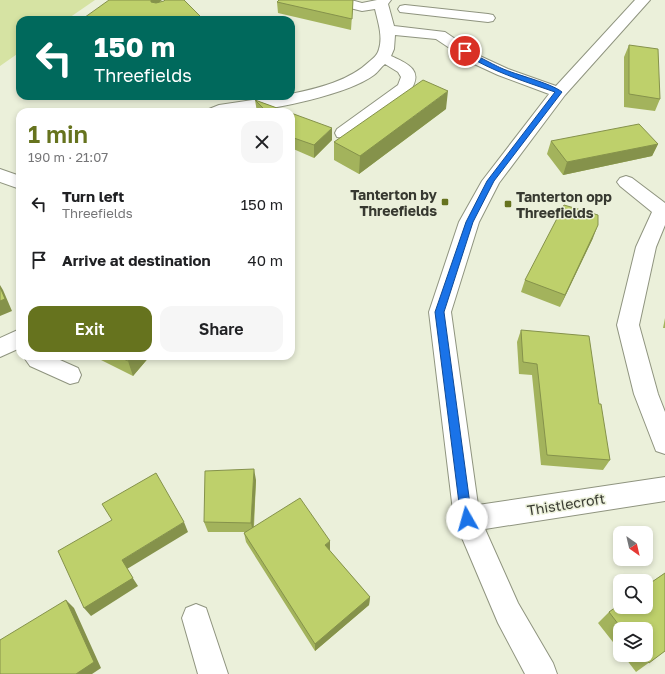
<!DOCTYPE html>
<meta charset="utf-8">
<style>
body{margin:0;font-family:"Golos Text",sans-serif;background:#f6f6f6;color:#202124;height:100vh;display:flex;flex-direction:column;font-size:15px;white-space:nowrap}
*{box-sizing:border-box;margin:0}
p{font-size:13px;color:#757577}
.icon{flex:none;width:22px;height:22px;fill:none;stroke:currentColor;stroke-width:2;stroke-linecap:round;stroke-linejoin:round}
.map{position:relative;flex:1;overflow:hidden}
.details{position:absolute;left:16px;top:108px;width:279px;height:252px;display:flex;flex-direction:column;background:#fff;border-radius:12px;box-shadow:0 2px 6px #0003}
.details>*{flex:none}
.hud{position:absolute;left:16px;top:16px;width:279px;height:84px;border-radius:12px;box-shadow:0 2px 6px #0003;background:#00695c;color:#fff;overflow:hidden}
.needle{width:26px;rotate:146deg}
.fabs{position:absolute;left:613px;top:526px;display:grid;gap:8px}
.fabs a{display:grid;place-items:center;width:40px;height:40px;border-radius:8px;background:#fff;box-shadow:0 2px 6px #0003;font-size:20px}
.pin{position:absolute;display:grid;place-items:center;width:34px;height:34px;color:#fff;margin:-17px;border:2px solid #fff;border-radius:50%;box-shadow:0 1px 4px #0007}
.me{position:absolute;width:44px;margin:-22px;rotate:353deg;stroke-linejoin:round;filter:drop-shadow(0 0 3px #0008)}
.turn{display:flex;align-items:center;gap:14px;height:84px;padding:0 12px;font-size:18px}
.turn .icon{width:52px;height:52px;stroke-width:2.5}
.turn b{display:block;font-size:28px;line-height:34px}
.round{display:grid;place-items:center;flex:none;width:42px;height:42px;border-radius:12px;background:#f6f6f6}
.overview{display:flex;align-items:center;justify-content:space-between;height:68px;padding:0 12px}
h1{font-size:24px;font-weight:600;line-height:30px;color:#66731e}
.button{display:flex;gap:8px;margin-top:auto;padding:8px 12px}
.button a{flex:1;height:46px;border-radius:12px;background:#66731e;color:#fff;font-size:16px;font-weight:600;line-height:46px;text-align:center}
.button a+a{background:#f6f6f6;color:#202124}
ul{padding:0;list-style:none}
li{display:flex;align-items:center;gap:12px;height:56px;padding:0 12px}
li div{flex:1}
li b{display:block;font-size:15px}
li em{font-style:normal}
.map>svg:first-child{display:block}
.green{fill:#d6e3a3}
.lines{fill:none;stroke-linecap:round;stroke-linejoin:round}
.minor-casing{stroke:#8f947f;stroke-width:2}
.minor{fill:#fff;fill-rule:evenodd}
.wall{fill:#a3b35c}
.shaded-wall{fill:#85924b}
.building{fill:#bed06b;stroke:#85924b}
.route{fill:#1a73e8;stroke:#114b97}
.poi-dot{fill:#66731e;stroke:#ebf0da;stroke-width:1.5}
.labels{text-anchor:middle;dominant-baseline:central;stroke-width:3;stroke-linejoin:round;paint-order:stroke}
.poi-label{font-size:14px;font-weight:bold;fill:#373930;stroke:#ebf0da;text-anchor:end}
.street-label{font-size:14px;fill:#373930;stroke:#ebf0da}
</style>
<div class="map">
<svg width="665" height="674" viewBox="0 0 665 674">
<rect width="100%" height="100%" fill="#ebf0da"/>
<!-- green -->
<path class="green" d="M0 0H95L66 20H20V52L0 66Z"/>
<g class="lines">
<defs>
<path id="minor" d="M328 0H351L362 3 377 0H391L388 4 394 26 445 32 482 57 508 69 556 86 635 0H650L565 95 499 183 479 222 451 312 478 505 665 477V501L485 529 518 603 553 663 557 674H525L498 623 454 519 429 312 459 222 482 181 549 94 498 75 472 63 436 39 395 35 394 49 391 56C409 64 424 71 410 91L349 137 343 138 337 137 335 133 337 129 398 85 401 77 398 72 385 64C381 67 378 72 374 75 347 95 272 110 238 112 227 112 217 112 207 112L209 109 219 105 280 96H291V94C319 88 349 81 370 61 374 58 378 54 379 49 383 36 378 22 375 9L362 11 330 3Z
M405 5 488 14 493 15 495 18 493 21 488 22 400 12 398 9 400 6Z
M0 169 20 176V189L0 182Z
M626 176 632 178 665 203V225L656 247 639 325 658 394 665 412V454L656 451 634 394 617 325 636 247 652 212 620 186 617 182 620 178Z
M20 329V348L0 357V338Z
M23 356H51L78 368 81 375 78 382 70 384 30 366Z
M196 604 206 608 228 674H198L182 618 186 608Z"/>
</defs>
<!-- minor casing -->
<use href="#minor" class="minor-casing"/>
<!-- minor -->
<use href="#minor" class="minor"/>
</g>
<!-- wall -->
<path class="wall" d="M353 0 351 30 278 13 277 2Z
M629 45 660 99 655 111 624 107V57Z
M255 100 288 112H257Z
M446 109 359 174 334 160V142Z
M291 113 332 140 314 158 291 148Z
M551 141 658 144 652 156 563 175 547 154Z
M593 238 560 307 521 292 525 280Z
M665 318V328H663Z
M521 330 599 404 610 460 603 470 541 465 532 375 519 374 517 342Z
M93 356H150L133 376Z
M256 480 254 527 330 550H329L370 597 369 605 315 651 246 542 244 533 246 532H208L204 522Z
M665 573V651L636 672 623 655H646V629H620V651L598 623 609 612 620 604V607H646V586Z"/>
<!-- shaded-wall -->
<path class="shaded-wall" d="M150 0H162L152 9Z
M448 91 446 109 359 174 360 156Z
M332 128V140L314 158V145Z
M658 144 652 156 563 175 567 162Z
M598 225 593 238 560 307 565 295Z
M0 285 3 290 12 311 0 316Z
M132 356H150L133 376 128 361Z
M254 469 256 480 253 532 251 523Z
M184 522 188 532 127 569 138 586 91 616 84 608 122 560Z
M330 541V550L325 554V545Z
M370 597 369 605 315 651V644Z
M66 600 74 608 101 668 92 674H76Z"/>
<!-- building -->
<path class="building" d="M109 0H151V2L156 3 164 1 165 0H184L204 20H81Z
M279 0H353L352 19 277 2Z
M629 45 658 49 660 99 629 94Z
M423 80 448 91 360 156 334 142Z
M255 100 288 112H267Z
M291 113 332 128 314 145 291 137Z
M639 124 658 144 567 162 551 141Z
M564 205 598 215V225L565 295 525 280Z
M20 237V266L18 267Z
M0 287 5 299 0 301Z
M521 330 589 336 599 404H601L610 460 547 455 537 364 523 362Z
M117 356H132L128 361Z
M254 469 251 523 204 522 205 471Z
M156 473 184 522 122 560 133 578 84 608 58 551 112 520 102 504Z
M300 498 330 541 325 545 370 597 315 644 244 533Z
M665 573V651L649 663 643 655H646V629H622L609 612 620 604V607H646V586Z
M66 600 94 662 76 674H0V640Z"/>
<!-- route -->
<path class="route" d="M463 50C467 50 494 65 501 68 516 75 551 83 562 92L494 181 473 222 444 312 472 519 471 523 467 524 463 523 461 519 435 312 466 222 487 181 555 92C523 81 491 71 463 53Z"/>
<!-- markers -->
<g class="poi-dot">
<rect x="441" y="198" width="8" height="8" rx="2"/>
<rect x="504" y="200" width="8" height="8" rx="2"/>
</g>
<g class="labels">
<!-- poi labels -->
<g class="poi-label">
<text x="437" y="194">Tanterton by<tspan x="437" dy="16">Threefields</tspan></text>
<text x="516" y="196" text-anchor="start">Tanterton opp<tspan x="516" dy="16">Threefields</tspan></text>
</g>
<!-- street labels -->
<g class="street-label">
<text transform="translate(566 504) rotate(-9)">Thistlecroft</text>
</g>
</g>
</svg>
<div class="fabs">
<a><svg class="needle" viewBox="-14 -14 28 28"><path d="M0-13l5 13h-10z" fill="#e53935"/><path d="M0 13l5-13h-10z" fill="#757577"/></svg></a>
<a><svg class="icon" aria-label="search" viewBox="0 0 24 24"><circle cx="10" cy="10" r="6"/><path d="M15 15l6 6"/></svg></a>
<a><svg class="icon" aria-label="layers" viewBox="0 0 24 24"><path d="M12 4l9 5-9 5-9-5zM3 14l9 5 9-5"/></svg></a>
</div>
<div class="pin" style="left:465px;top:51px;background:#d93025"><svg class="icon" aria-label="arrive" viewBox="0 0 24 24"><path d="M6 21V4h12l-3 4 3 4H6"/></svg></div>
<svg class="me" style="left:467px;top:519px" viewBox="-20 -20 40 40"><circle r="19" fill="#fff"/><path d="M0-13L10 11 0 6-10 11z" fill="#1a73e8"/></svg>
<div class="hud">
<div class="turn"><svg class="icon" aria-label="left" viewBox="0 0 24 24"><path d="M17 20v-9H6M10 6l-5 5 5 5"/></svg><div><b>150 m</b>Threefields</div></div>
</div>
<section class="details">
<div class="overview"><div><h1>1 min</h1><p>190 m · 21:07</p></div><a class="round"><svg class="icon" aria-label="close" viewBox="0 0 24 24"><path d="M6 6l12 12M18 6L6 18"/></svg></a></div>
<ul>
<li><svg class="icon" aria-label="left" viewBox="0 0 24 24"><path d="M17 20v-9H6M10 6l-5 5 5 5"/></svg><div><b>Turn left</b><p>Threefields</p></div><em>150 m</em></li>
<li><svg class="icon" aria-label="arrive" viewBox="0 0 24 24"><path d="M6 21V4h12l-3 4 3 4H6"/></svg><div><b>Arrive at destination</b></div><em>40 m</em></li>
</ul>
<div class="button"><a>Exit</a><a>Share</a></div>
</section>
</div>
